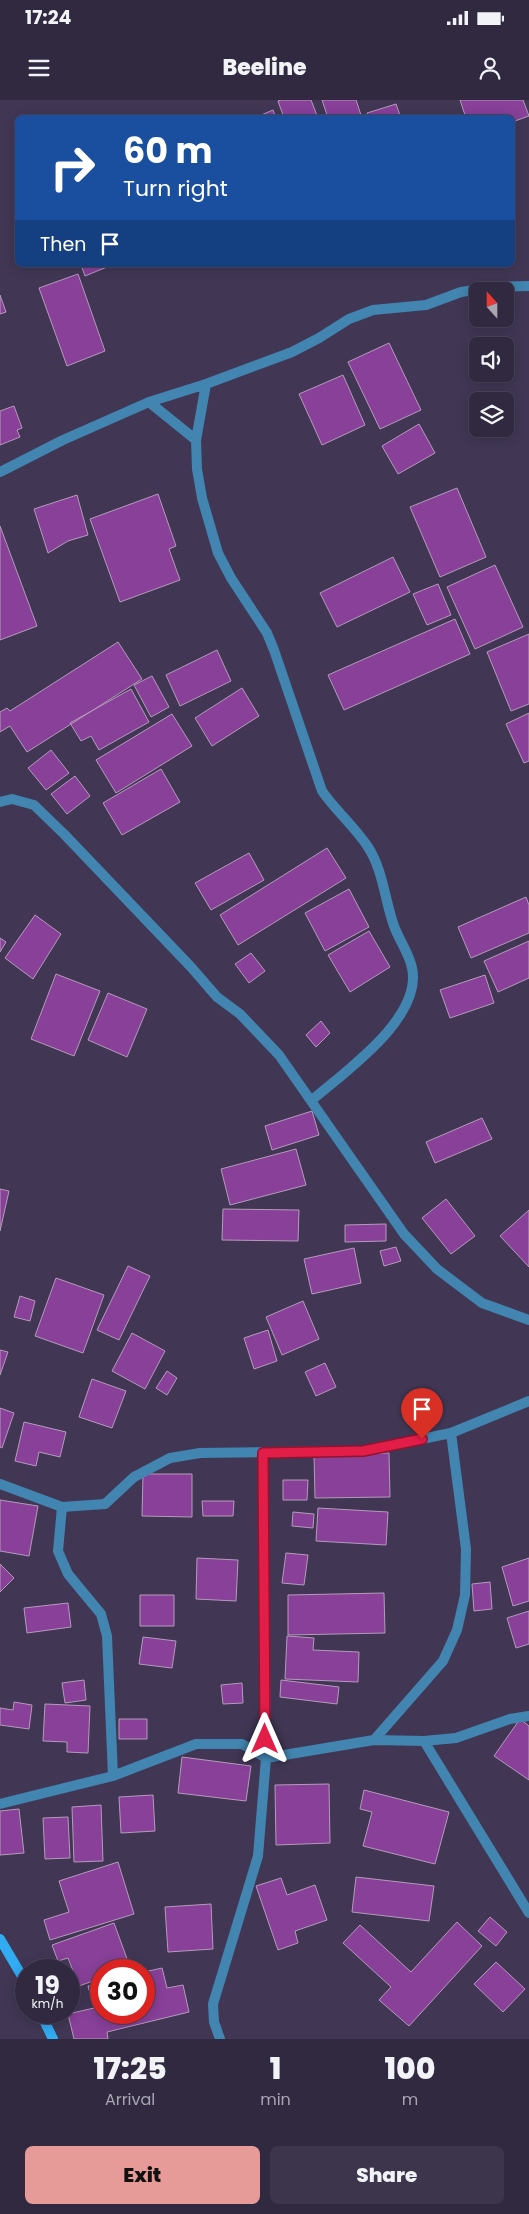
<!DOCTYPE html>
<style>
body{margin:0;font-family:Poppins,sans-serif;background:#3d354b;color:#f1f3f6;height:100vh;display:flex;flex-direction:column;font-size:19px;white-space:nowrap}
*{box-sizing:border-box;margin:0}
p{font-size:16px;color:#a8a6b1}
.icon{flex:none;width:28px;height:28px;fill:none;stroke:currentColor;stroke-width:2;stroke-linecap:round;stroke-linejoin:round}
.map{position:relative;height:1939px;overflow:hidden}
.details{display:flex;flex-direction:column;background:#312940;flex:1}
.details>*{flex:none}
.guide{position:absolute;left:15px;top:15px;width:500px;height:152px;border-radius:8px;box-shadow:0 2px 12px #0003,0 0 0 1px #4c4559;background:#1a4fa0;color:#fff;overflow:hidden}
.needle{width:32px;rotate:339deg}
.fabs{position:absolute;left:469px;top:182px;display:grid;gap:10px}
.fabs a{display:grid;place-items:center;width:45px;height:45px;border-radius:8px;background:#312940;box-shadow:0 2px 12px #0003,0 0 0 1px #4c4559;font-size:25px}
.speed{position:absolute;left:15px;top:1859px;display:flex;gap:10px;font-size:25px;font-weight:700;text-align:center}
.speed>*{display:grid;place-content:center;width:65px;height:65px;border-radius:50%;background:#312940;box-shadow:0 2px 12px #0003,0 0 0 1px #4c4559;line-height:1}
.speed small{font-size:12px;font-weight:400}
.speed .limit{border:8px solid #d22;background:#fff;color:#111}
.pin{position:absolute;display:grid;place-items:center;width:42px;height:42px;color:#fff;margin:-51px -21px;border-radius:50% 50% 50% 0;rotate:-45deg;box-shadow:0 0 5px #0007}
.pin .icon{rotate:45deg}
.me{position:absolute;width:55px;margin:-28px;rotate:0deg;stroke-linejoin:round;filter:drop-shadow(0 0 4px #0008)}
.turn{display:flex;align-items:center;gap:18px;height:105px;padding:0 25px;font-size:22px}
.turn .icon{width:65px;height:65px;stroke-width:2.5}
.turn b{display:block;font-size:35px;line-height:42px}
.then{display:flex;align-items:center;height:48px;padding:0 25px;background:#0003;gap:10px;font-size:19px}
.eta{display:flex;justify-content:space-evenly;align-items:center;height:85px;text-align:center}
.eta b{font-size:30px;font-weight:800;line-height:35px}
.action{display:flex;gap:10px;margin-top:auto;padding:10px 25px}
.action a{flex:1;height:58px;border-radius:8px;background:#e69b98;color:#111;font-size:20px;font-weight:800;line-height:58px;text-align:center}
.action a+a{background:#3d354b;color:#f1f3f6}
.status{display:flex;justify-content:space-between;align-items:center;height:35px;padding:0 25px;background:#312940;direction:ltr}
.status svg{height:14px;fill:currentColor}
header{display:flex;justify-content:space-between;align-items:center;height:65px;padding:0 25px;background:#312940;font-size:22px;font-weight:800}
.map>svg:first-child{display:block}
.building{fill:#884099;stroke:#b49bba}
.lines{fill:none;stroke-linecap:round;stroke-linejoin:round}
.street{stroke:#4185b0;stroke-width:10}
.secondary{stroke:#31abf1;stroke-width:10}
.route-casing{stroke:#92132f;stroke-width:12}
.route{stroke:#e11d48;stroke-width:9}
</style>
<div class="status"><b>17:24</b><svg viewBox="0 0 49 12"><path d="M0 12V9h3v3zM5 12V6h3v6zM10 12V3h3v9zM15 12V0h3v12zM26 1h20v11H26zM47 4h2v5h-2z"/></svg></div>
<header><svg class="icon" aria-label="menu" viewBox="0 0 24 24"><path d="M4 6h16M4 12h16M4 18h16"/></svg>Beeline<svg class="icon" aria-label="person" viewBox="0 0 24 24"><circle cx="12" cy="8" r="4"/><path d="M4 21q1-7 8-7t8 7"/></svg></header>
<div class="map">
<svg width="529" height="1939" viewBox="0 0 529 1939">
<rect width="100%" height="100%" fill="#413755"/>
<!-- building -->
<path class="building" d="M281 0H311L318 18H284L278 1Z
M322 0H356L361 15 354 18H328Z
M460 0H523L529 16 512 22V18H466Z
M396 4 401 18H368L367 13Z
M273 10 276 18H254Z
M81 165H112L85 176Z
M78 174 105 251 67 266 39 188Z
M0 195 6 212 0 214Z
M389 243 421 310 380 329 348 262Z
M343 275 365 325 322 345 299 294Z
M14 306 22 328 17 330 20 337 0 345V311Z
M419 324 435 353 398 374 382 346Z
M457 388 486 457 440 477 410 407Z
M158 394 176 446 169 449 180 480 120 502 90 419Z
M77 395 88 435 68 441 48 453 34 409Z
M0 426 37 526 0 540Z
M393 457 410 492 337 527 320 493Z
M495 465 523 527 475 549 447 487Z
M438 484 451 515 427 525 413 494Z
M455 519 470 554 344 610 328 575Z
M529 534V604L511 611 487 552Z
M118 542 142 579 27 652 10 626 0 632V612L7 608 10 611Z
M217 550 231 581 180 606 166 575Z
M152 576 169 607 151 617 134 585Z
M242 588 259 616 212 646 195 618Z
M131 589 149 622 99 650 91 636 81 641 70 623Z
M529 613V661L524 663 506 624Z
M172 614 192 646 116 693 96 660Z
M51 650 69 673 46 690 28 668Z
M161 669 180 702 122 735 103 703Z
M75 676 90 696 67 714 51 694Z
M327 748 346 778 238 845 220 815Z
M249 753 264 780 211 810 195 783Z
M349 789 369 827 325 851 305 813Z
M526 797 529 805V833L471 858 458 827Z
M35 815 61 834 33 879 5 858Z
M369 831 390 867 350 892 328 855Z
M0 838 6 842 0 852Z
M529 841V878L498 892 484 861Z
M251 853 265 871 249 883 235 864Z
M56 874 100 891 74 956 31 939Z
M485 875 494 903 450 918 440 890Z
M108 893 147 909 127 957 88 940Z
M321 921 330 933 316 947 306 935Z
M312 1011 319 1035 272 1050 265 1026Z
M482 1018 492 1039 435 1063 426 1042Z
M296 1049 306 1085 230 1105 221 1069Z
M0 1089 9 1091 0 1131Z
M446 1099 475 1136 451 1154 422 1118Z
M223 1109 299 1110 298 1141 222 1140Z
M529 1110V1167L500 1136Z
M386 1124V1141L345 1142V1125Z
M396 1147 401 1161 384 1166 380 1151Z
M354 1148 361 1183 312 1194 304 1159Z
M128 1166 150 1176 119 1240 97 1230Z
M56 1178 104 1195 83 1253 35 1236Z
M20 1196 35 1201 30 1221 14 1217Z
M303 1201 319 1239 282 1255 266 1217Z
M268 1230 277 1261 254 1269 244 1238Z
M132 1233 165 1251 145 1289 112 1271Z
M0 1250 8 1252 0 1275Z
M325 1263 336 1287 316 1296 305 1272Z
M167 1271 177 1278 167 1295 156 1288Z
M92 1279 126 1291 112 1328 79 1317Z
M0 1308 14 1313 2 1348 0 1347Z
M24 1322 66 1332 60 1357 39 1352 36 1366 15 1361Z
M389 1353 390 1397 315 1398 314 1354Z
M143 1374H192V1417L142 1416Z
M283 1380H308L307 1400H283Z
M0 1400 38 1406 29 1456 0 1451Z
M202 1401H234L233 1416H203Z
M318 1408 388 1412 386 1445 316 1441Z
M293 1412 314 1414 313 1428 292 1426Z
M286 1453 308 1455 304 1485 282 1483Z
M197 1458 238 1460 236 1501 196 1499Z
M529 1458V1501L513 1506 502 1467Z
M0 1464 14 1478 0 1492Z
M490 1482 492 1509 474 1511 472 1484Z
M384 1493 385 1533 288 1535V1495Z
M140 1495H174V1526H140Z
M68 1503 71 1527 27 1533 24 1508Z
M529 1511V1544L516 1548 507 1518Z
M287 1536 314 1538 313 1550 359 1552 358 1582 285 1579Z
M143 1537 176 1541 172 1568 139 1564Z
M84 1580 86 1600 65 1603 62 1583Z
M281 1580 339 1587 337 1604 280 1597Z
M242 1583 243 1603 223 1604 221 1585Z
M14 1602 32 1605 29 1629 0 1625V1608L13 1610Z
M45 1604 90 1606 88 1653 67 1652V1642L43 1641Z
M119 1619H147V1639H119Z
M520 1619 529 1626V1680L494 1656Z
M182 1657 251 1666 246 1701 178 1693Z
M329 1684 330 1743 276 1745 275 1685Z
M364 1690 449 1712 435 1764 363 1746 372 1712 360 1709Z
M153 1695 155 1731 121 1733 119 1697Z
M101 1705 103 1761 74 1762 72 1707Z
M19 1709 24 1753 0 1755V1711Z
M68 1717 70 1758 45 1759 43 1718Z
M118 1762 134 1814 50 1840 44 1820 69 1812 59 1781Z
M356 1777 434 1786 429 1821 352 1812Z
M281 1778 287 1795 315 1785 327 1820 295 1831 298 1843 278 1850 256 1786Z
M211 1804 213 1849 168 1852 165 1807Z
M490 1817 507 1832 496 1846 478 1831Z
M457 1822 482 1846 409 1926 379 1900 391 1887 343 1843 360 1825 411 1872Z
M114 1823 130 1867 122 1870H101V1878L79 1886 68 1858 58 1861 52 1845Z
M496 1862 525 1889 503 1912 474 1884Z
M162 1868 167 1888 183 1885 189 1912 107 1932 108 1939H74L68 1914 94 1908 88 1886 101 1883V1912H144V1872Z"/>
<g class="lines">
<!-- street -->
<path class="street" d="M206 284 196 340 197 369 202 398 218 453 231 478 267 533 274 550 322 691C336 711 355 727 368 747 383 770 385 801 394 826 399 840 409 853 412 868 423 918 344 972 311 1001
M149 302 196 340
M0 372 63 340 149 302 206 284 292 252 319 238 349 219 373 210 426 205 461 192 494 187 529 186
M0 702 12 699 34 705 64 734 191 867 217 897 240 914 279 955 404 1134 437 1169 482 1203 529 1220
M0 1384 62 1407 105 1404 134 1377 170 1358 200 1353 363 1351 451 1333 529 1301
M62 1407 58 1451 68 1474 101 1514 107 1536 113 1676
M374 1640 443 1561 457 1530 465 1495 466 1449 451 1333
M424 1641 529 1813
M0 1704 113 1676 196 1644H242L266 1658 374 1640 424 1641 456 1638 510 1619 529 1616
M220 1939 214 1922 213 1904 258 1756 266 1658 263 1353"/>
<!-- secondary -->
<path class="secondary" d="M0 1839 26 1883
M40 1912 53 1939"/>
</g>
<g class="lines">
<defs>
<path id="route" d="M265 1639 263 1353 363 1351 422 1339"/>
</defs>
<!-- route casing -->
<use href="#route" class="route-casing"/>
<!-- route -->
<use href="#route" class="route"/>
</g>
</svg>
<div class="fabs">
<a><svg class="needle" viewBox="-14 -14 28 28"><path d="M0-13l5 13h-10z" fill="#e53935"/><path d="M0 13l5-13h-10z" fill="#a8a6b1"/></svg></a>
<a><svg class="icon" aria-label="sound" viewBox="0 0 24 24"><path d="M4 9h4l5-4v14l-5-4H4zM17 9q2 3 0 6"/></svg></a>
<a><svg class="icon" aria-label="layers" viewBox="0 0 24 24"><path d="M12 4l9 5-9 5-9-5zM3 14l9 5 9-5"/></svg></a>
</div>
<div class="speed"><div>19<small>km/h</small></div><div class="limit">30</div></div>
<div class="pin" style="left:422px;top:1339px;background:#d93025"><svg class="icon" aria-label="arrive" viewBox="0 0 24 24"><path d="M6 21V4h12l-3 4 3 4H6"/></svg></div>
<svg class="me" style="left:265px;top:1639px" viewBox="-20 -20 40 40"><path d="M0-17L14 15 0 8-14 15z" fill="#e11d48" stroke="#fff" stroke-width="4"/></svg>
<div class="guide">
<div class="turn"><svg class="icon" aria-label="right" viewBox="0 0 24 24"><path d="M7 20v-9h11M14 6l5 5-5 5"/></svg><div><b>60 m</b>Turn right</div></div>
<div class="then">Then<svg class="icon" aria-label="arrive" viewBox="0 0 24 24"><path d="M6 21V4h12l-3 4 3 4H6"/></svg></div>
</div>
</div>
<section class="details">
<div class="eta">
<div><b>17:25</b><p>Arrival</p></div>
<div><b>1</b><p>min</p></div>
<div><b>100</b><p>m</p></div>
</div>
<div class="action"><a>Exit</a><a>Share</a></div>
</section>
